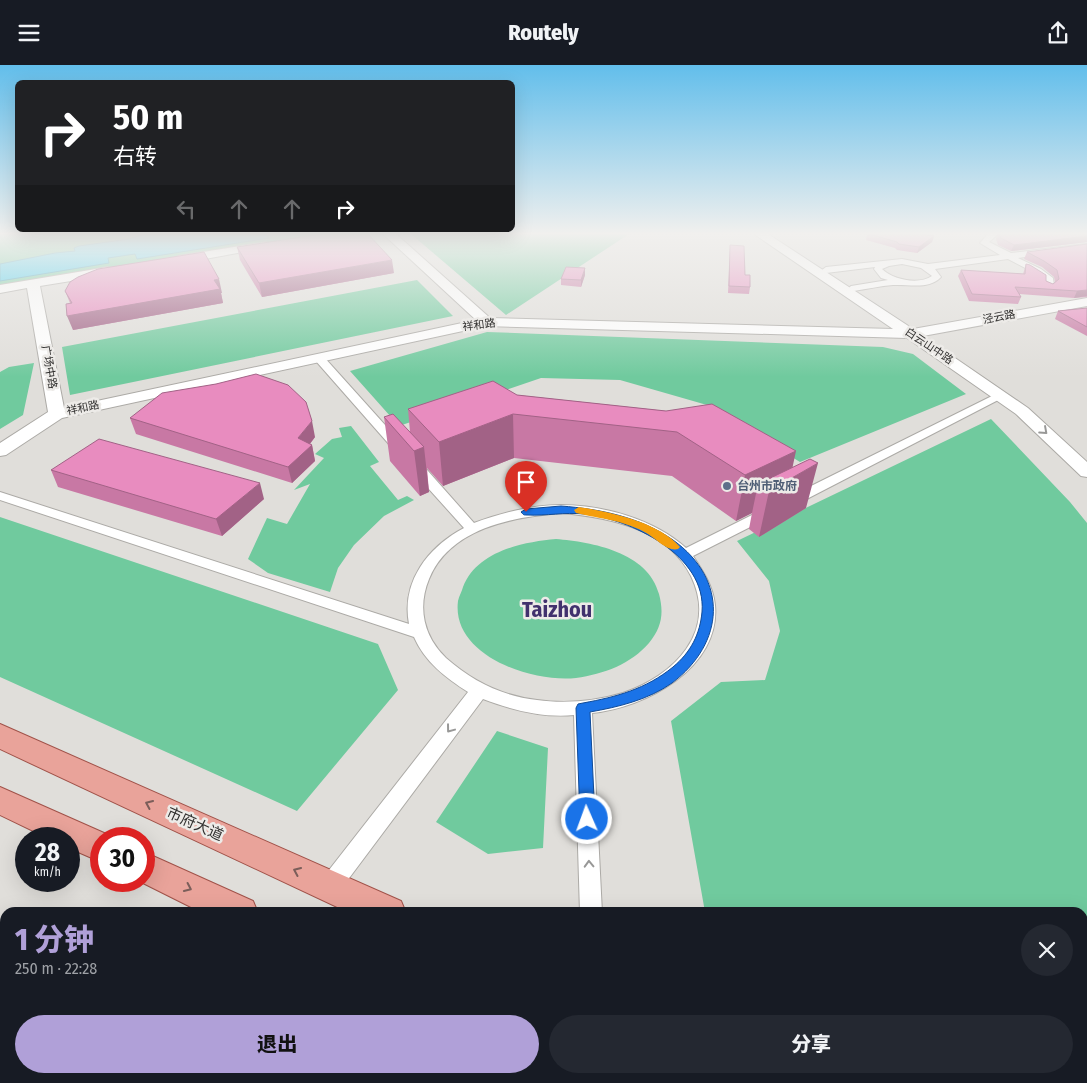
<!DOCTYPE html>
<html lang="zh">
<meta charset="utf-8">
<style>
body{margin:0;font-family:"Fira Sans Condensed","Noto Sans SC",sans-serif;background:#242831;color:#f1f3f6;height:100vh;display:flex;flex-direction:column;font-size:19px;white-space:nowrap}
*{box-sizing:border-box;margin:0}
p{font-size:16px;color:#9ea1a6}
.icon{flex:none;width:28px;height:28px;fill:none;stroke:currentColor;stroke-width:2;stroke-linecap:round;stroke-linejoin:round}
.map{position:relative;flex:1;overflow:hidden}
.panel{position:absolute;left:0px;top:842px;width:1088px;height:176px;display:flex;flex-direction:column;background:#171b24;border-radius:15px 15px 0 0;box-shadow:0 5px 20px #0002}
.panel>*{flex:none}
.hud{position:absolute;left:15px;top:15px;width:500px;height:152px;border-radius:8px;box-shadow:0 5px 20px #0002;background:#202124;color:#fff;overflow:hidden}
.speed{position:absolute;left:15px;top:762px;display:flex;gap:10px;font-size:25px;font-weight:700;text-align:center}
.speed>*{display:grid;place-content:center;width:65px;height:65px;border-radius:50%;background:#171b24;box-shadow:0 5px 20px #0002;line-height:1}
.speed small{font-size:12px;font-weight:400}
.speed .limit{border:8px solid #d22;background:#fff;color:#111}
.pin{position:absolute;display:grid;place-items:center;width:42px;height:42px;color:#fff;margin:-51px -21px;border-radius:50% 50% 50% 0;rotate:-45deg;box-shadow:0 0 5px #0007}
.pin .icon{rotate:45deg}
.me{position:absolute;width:55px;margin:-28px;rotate:358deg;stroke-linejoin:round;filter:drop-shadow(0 0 4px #0008)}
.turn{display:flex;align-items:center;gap:18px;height:105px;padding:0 15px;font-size:22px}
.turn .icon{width:65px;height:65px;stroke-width:2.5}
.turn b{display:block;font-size:35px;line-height:42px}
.lanes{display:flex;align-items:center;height:48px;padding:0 15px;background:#0003;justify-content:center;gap:25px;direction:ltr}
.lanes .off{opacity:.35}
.round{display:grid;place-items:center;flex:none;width:52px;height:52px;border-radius:26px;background:#242831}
.head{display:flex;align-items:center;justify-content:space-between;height:85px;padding:0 15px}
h1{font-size:30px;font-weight:800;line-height:38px;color:#b0a0d8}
.action{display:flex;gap:10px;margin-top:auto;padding:10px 15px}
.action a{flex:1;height:58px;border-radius:30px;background:#b0a0d8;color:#111;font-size:20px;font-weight:800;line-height:58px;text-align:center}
.action a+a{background:#242831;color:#f1f3f6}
header{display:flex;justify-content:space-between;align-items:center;height:65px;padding:0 15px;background:#171b24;font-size:22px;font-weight:800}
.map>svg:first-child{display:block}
.green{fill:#70ca9e}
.water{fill:#39ccef;stroke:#379db5}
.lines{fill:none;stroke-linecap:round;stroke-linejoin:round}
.street-casing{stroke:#acaaa6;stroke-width:2}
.secondary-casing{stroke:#acaaa6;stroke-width:2}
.primary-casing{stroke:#a05249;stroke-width:2}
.street{fill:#fff;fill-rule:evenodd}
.secondary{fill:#fff;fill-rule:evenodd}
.primary{fill:#e9a39a;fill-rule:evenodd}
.wall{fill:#c878a4}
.shaded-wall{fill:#a26286}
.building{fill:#e88cbf;stroke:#a26286}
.oneway{stroke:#989897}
.oneway2{stroke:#7b5e5a}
.route{fill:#1a73e8;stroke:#114b97}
.slow{fill:#f59e0b}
.service-dot{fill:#5c6f8a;stroke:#edebe8;stroke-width:2}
.labels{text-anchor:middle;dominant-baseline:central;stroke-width:5;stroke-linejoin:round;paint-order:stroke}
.far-street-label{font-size:11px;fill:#31302f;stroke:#edebe8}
.service-label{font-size:12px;font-weight:bold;fill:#4e5e75;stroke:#edebe8;text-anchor:start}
.near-street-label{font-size:15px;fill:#31302f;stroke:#edebe8}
.town-label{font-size:22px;font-weight:bold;fill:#41316d;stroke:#edebe8}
</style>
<header><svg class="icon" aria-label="menu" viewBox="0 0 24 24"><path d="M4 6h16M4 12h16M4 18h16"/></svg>Routely<svg class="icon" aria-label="share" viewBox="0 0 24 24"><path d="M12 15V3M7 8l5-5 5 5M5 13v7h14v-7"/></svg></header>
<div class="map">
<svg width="1087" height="1018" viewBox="0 0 1087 1018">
<rect width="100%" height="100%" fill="#e0deda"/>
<!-- green -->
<path class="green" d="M0 169H322L0 221Z
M411 169H629L506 250Z
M417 215 453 251 70 330 62 282Z
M487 267 883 282 913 289 966 329 800 397 707 340 620 315 541 313 399 361 350 306Z
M34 298 23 350 0 364V307L9 302Z
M991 354 1070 437 1087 458V1018H931L921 1014H1082V848L705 847 671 656 721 617 765 615 780 566 769 516 737 476Z
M351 361 379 397 370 401 398 435 407 431 414 435 384 451 354 480 338 503 330 527 268 508 248 494 267 453 287 459 310 419 294 425 324 393 315 389 332 374 342 372 339 363Z
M0 452 378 579 398 625 297 746 0 612Z
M556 474C592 477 648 487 659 529 664 548 662 562 649 578 631 599 604 609 576 613 533 618 451 591 458 536 459 531 462 526 463 522 477 486 523 477 556 474Z
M497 666 548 683 543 783 488 789 436 757Z"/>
<!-- water -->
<path class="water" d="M146 169H266L269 173 137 194 135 189 108 193 109 198 0 216V199L55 188 75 186 74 183 79 181 129 174Z"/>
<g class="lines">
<defs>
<path id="street" d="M988 169H998L989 177 1011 188 1087 179V183L1018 193 1041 204 1053 213 1054 221 1049 224 1044 221 1045 216 1035 208 1008 194 935 204 941 212C929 225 909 219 893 220 880 221 867 224 854 226L849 223 851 221 888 215 881 213 874 204 875 202 826 208 822 205 826 202 902 194 928 199 1000 190 980 178ZM902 199 921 203 932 211C919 220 893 215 882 204L889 201Z
M319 290 323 291 403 380 405 383 403 386H395L315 295 314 293 315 291Z
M1000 327 1004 328 1006 330 1004 332 797 439 792 440 785 436 787 433Z
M415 396 420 397 474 458C501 448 532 440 561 440 603 440 654 454 686 483L762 445 767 444 774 448 772 451 693 491C703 506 713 521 715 540 721 603 645 643 592 648L602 848H580L574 650C543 653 512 645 483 634L338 828 330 831 322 828 319 821 322 814 468 627C446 613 425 597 414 572L0 435V427L409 559C401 517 428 482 464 463L410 403 409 400 410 397ZM561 448C608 452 668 464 691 511 718 567 674 611 623 628 596 636 565 639 537 635 502 631 472 616 446 593 424 572 417 543 429 514 450 463 513 452 561 448Z
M350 1014H376L374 1018H348Z"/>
<path id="secondary" d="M383 169H396L490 253 893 264 754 169H768L913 264 1087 233V241L923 271 1028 343 1087 397V412L1081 411 1016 349 907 273 486 261 62 353 6 390 0 391V378L48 347 27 223 0 228V220L108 202 114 206 108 210 40 221 64 343 476 255Z
M266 177 272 180 270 182 178 199 172 195 178 191Z"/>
<path id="primary" d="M0 659 401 836 406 848H350L0 684Z
M0 722 113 772 114 774H101V797L69 783V774H50L0 750Z
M144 787 253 836 258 848H203L139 816H144Z
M577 1014H625L627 1018H579Z
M737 1014H785L787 1018H739Z"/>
</defs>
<!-- street casing -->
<use href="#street" class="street-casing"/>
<!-- secondary casing -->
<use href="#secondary" class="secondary-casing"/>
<!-- primary casing -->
<use href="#primary" class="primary-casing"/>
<!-- street -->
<use href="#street" class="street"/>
<!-- secondary -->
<use href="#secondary" class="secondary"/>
<!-- primary -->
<use href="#primary" class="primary"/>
</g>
<!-- wall -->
<path class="wall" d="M867 169H922L934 171 932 177 917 188 897 185 895 183 866 175Z
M997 169H1087V177L1011 186 998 180 996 174Z
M1087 179V232L1074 233 1019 229 1021 232 1018 239 969 236 958 211 961 205 1023 209 1026 199 1046 216 1053 219 1055 217 1054 212 1042 202 1024 194 1027 187Z
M730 180 750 222 749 229 728 228Z
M237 182 394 208 262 232 240 195Z
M585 210 581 222 561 220V214Z
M65 226 222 228H221L223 238 73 265 70 238Z
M1087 243V271L1055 254 1058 246Z
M517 330 666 346 793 402 806 443 759 472 749 464 752 448 736 456 672 411 514 393 443 421 427 403 429 427 420 431 390 396 384 352 410 367 408 344Z
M130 353 315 372 310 379 312 380 315 396 292 418 136 369Z
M51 405 264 434 222 471 58 422Z"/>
<!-- shaded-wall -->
<path class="shaded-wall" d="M934 171 932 177 917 188 919 182Z
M1087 171V177L1011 186 1014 180Z
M392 195 394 208 262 232 259 218Z
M585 203V210L581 222V215Z
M219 214 222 228H221L223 238 73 265 67 251Z
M1087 225V231L1074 233 1077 226Z
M513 349 514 393 443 421 439 377Z
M312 356 315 372 302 389 298 373Z
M312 380 315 396 292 418 288 402Z
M424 382 429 427 420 431 414 386Z
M796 386 790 414 818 398 806 443 759 472 769 426 758 419 752 448 736 456 745 410Z
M260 418 264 434 222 471 216 454Z
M162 1014H200L197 1018H165Z"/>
<!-- building -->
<path class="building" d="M321 169H368L392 195 259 218 237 182Z
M869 169H922L934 171 919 182 899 179 897 177Z
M999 169H1087V171L1014 180 1001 173Z
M1087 179V225L1077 226 1015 222 1021 232 972 229 961 205 1025 209 1026 199 1030 200 1046 210V216L1053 219 1059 214 1057 205 1044 196 1027 187Z
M730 180 744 181 745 210H750V222L729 221Z
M204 187 219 214 214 215 220 224 67 251 66 239 72 238 65 226 70 217 78 212 98 204Z
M566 202 585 203 581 215 561 214Z
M1087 243V262L1058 246Z
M256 309 288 320 306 337 312 356 298 373 312 380 288 402 130 353 162 328 216 319Z
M493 316 517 330 666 346 712 339 796 386 745 410 677 367 513 349 439 377 408 344Z
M393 349 424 382 414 386 384 352Z
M99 374 260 418 216 454 51 405Z
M810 394 818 398 769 426 758 419Z
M0 915 5 918V1014H173L180 1018H0Z"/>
<!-- one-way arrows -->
<defs><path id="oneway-chevron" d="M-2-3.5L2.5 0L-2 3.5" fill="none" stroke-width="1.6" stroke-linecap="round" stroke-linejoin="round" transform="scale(1.25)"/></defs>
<g class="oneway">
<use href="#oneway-chevron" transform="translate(1044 366) rotate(42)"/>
<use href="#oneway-chevron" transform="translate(450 664) rotate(127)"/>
<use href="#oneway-chevron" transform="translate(589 799) rotate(-92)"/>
</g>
<g class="oneway2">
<use href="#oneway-chevron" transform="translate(149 739) rotate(-156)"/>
<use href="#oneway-chevron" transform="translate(297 806) rotate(-156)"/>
<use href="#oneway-chevron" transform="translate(188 823) rotate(25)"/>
</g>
<!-- sky -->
<linearGradient id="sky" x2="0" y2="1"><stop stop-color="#62beeb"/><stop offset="0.54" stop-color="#f1f0ee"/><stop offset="1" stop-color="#f1f0ee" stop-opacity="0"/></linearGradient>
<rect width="1087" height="312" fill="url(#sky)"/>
<!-- route -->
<path class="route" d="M561 441C600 444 640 452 673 475 729 515 725 578 672 618 648 635 618 642 590 647L595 754 593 759 587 761 582 759 580 754 576 643 578 639 583 638C616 632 646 624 673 602 691 587 700 569 702 547 707 490 630 454 584 449 565 447 546 451 527 450 523 450 524 450 521 447L526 444Z"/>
<!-- slow -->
<path class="slow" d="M579 442C610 447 659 457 680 482L678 484C668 487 656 474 648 469 625 455 600 454 576 448L574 445Z"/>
<!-- markers -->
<circle class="service-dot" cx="727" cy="421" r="5"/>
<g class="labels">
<!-- far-street labels -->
<g class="far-street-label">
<text transform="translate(999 252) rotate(-11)">泾云路</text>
<text transform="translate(479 260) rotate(-7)">祥和路</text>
<text transform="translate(929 281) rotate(34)">白云山中路</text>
<text transform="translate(49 302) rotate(80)">广场中路</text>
<text transform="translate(83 343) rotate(-12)">祥和路</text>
</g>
<!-- service labels -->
<g class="service-label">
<text x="737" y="421">台州市政府</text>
</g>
<!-- near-street labels -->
<g class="near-street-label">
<text transform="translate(195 759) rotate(24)">市府大道</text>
</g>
<!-- town labels -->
<g class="town-label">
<text x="557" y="544">Taizhou</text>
</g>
</g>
</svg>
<div class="speed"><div>28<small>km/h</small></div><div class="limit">30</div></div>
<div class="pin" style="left:526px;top:447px;background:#d93025"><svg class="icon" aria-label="arrive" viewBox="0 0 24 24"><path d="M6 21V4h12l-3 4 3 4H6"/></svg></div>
<svg class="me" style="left:587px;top:754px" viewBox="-20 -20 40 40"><circle r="17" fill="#1a73e8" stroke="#fff" stroke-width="3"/><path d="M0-11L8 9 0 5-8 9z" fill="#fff"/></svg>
<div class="hud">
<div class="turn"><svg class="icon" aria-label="right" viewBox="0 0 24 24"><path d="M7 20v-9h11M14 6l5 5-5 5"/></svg><div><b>50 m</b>右转</div></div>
<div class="lanes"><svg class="icon off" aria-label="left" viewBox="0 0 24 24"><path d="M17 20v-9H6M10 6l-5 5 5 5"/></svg><svg class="icon off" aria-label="ahead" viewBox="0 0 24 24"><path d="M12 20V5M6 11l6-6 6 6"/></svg><svg class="icon off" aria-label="ahead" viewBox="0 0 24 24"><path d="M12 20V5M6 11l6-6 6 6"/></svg><svg class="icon" aria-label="right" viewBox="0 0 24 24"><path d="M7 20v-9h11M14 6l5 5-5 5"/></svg></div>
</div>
<section class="panel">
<div class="head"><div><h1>1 分钟</h1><p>250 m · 22:28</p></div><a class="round"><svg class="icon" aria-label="close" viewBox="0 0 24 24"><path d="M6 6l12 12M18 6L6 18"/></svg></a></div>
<div class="action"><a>退出</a><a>分享</a></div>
</section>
</div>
